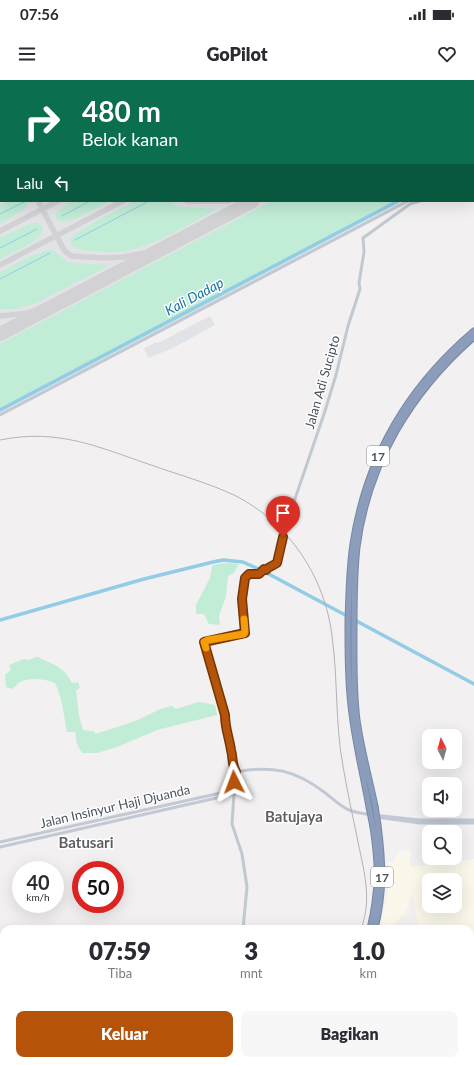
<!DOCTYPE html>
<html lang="id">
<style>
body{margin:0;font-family:Lato,sans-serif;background:#f7f7f7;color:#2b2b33;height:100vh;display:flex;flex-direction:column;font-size:15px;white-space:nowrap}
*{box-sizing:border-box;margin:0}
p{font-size:13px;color:#7c7c81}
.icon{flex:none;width:22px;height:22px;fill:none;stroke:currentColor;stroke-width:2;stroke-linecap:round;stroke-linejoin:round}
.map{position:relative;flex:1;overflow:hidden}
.details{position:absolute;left:0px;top:845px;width:474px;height:140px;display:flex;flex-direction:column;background:#fff;border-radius:12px 12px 0 0;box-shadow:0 4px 16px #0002}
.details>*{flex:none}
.top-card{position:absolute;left:0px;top:0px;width:474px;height:122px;box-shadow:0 4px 16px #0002;background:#0b6e4f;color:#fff;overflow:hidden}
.needle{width:26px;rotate:354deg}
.tools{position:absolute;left:422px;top:649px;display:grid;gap:8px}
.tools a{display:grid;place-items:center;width:40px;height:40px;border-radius:8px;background:#fff;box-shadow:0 4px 16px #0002;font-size:20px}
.speed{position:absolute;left:12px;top:781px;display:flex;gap:8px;font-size:20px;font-weight:700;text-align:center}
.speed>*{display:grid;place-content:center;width:52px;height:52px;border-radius:50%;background:#fff;box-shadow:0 4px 16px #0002;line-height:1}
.speed small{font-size:10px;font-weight:400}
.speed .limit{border:6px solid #d22;background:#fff;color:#111}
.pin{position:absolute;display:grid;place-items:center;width:34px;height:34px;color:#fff;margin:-41px -17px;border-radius:50% 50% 50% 0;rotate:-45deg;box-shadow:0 0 4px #0007}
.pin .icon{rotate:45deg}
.me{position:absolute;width:44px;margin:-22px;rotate:357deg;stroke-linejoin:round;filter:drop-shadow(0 0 3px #0008)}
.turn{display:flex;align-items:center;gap:14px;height:84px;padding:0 16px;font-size:18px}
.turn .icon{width:52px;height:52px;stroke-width:2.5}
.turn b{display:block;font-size:28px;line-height:34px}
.then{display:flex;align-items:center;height:38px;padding:0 16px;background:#0003;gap:8px;font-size:15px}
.eta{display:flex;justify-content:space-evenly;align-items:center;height:68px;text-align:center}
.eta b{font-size:24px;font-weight:800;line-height:28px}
.primary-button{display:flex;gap:8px;margin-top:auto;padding:8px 16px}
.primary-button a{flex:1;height:46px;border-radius:8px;background:#b45309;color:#fff;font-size:16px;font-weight:800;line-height:46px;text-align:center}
.primary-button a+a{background:#f7f7f7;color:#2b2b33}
.status{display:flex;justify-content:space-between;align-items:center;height:28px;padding:0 20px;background:#fff;direction:ltr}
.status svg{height:11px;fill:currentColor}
header{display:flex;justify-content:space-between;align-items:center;height:52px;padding:0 16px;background:#fff;font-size:18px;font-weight:800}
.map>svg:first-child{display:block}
.commercial{fill:#fbf8eb;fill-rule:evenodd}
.airport{fill:#e2e3e7}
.green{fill:#c1ecd6}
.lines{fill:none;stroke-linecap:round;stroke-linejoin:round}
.stream{stroke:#92cce6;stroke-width:1}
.river{stroke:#92cce6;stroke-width:3.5}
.taxiway{stroke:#d2d2d4;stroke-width:5.5}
.runway{stroke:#d2d2d4;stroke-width:14}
.motorway-casing{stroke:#7688a7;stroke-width:7}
.tertiary{stroke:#c1c9d0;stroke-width:3}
.secondary{stroke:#c2c9d5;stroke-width:3}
.motorway{stroke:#8b9dbb;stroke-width:5}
.rail{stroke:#b2b4b9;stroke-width:1}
.motorway-bridge-casing{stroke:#7688a7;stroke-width:7;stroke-linecap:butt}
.motorway-bridge{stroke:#8b9dbb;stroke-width:5}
.route-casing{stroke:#753606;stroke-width:10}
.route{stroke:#b45309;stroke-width:7}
.slow{stroke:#f59e0b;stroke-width:7}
.labels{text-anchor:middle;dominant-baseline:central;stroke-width:3;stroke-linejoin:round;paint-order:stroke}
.shield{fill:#fff;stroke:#80858d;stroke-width:1}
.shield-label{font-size:12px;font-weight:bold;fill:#49515c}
.street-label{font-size:13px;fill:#49515c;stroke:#fff}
.water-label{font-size:14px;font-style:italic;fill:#1676a2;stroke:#fff}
.quarter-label{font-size:15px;font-weight:bold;fill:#5d5f64;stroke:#fff}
</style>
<div class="status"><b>07:56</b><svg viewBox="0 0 49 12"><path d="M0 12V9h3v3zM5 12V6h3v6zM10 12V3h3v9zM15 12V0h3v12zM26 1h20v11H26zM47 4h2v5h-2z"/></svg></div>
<header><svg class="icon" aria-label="menu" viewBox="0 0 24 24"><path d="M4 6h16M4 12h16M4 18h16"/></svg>GoPilot<svg class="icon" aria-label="heart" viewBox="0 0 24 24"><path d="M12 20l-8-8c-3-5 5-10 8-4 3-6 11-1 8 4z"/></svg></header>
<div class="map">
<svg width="474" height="985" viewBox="0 0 474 985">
<rect width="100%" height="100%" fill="#f2f0f0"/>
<!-- commercial -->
<path class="commercial" d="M410 770V787L474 779V923L473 919H470V849H419L413 817H410L405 835H402L391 849H379L388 811V782H394L398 772ZM429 800H455V826H429Z"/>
<!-- airport -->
<path class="airport" d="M0 0H474V85L473 86V1H1V121H406L0 334Z
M210 236 215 245 171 269 148 278 144 268 157 262 158 263Z"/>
<!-- green -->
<path class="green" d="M8 121H28L27 127 0 144V125Z
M72 121H110C98 127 72 144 59 141L56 138V132Z
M136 121H169L175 125 181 127 217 129C191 143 158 164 130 170 119 173 106 172 96 171 88 171 78 170 72 166L70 161C75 149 122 128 136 121Z
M272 121H402L93 284 0 332V264Z
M32 143H38L42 146C43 149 43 152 40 155 31 165 12 172 0 179V158Z
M49 170C58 171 62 180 70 183L110 185 36 223 15 229H0V192L27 178Z
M228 483 239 484 234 493 228 496 226 516 219 536 220 545 209 544 204 534H196V525L210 498 212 486 218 484Z
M36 577H40L41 579C55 584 65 589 72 603L78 602 80 608 76 610 79 636 83 650 95 652V654C110 649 125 645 140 639 151 634 159 628 172 626L176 629 199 622 215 625 217 635 157 650 117 667 97 673H82L77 664 75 652H67C64 637 62 616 55 603 45 599 30 597 20 602 17 604 15 607 12 609L6 607 5 595 11 590 9 585 24 579 29 580Z"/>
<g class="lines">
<!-- stream -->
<path class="stream" d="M319 1 321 0
M378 1 379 0
M0 134 24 122
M62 136 90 121
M75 160 149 121
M0 168 37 149
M0 199 50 173"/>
<!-- river -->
<path class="river" d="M473 82 474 81
M0 330 398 121
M0 540 144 499 213 482 223 480 243 482 265 492 474 604"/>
<!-- taxiway -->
<path class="taxiway" d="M362 0V1
M205 1V0
M286 1 288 0
M351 1 353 0
M463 1 464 0
M0 50 1 51
M0 94 1 93
M38 121 64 170 71 176 104 178 124 177 154 171 175 162
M187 121H229
M0 151 58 121
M0 185 123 121
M0 236 28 233 61 221"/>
<!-- runway -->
<path class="runway" d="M473 5H474
M0 254 253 121"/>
<defs>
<path id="motorway" d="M375 726C369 697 361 669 357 640 353 609 354 577 354 546 354 519 354 493 357 467 368 383 411 312 474 257
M369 727C364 699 357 670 353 641 348 609 348 575 348 542 349 516 349 490 353 464 366 378 408 307 474 251
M370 849C379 810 379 786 373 747
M375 849C384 811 383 784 378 745
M280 985 283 981
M286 985 290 981"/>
</defs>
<!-- motorway casing -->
<use href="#motorway" class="motorway-casing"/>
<!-- tertiary -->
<path class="tertiary" d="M473 115 474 114
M284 451 324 334 336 295 348 246 360 209 359 203 364 172 363 158 410 124 420 121
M236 692 234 689 231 668 226 650 224 632 220 619 215 595 204 561 245 553 242 519 245 498 249 495 259 494 263 489 266 490 268 488 277 483 283 457
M234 714 232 744 242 774 247 807 243 849
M292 981 294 985"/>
<!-- secondary -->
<path class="secondary" d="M473 87 474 86
M0 335 408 121
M373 735 420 740H474
M376 737 420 743H474
M0 762 234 710
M0 767 234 714 235 694 236 692C272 685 295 690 324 712 331 717 341 727 349 730 356 733 364 733 371 735"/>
<!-- motorway -->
<use href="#motorway" class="motorway"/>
<!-- rail -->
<path class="rail" d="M0 360C58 348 98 367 151 385 179 395 209 403 236 416 289 443 325 497 332 556 338 599 335 643 343 686 347 710 352 733 357 757 363 788 373 818 361 849
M253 985 257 981"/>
<defs>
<path id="motorway-bridge" d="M375 726 378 745
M369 727 373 747"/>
</defs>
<!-- motorway-bridge casing -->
<use href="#motorway-bridge" class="motorway-bridge-casing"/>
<!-- motorway-bridge -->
<use href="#motorway-bridge" class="motorway-bridge"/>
</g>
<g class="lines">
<defs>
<path id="route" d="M234 702 235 694 236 692C232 686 233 677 231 670 229 657 225 648 225 635L204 562 245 553 242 519 245 498 249 494H259L264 489 266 490 268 488 277 483 283 457"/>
</defs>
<!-- route casing -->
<use href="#route" class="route-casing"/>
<!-- route -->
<use href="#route" class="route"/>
<!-- slow -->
<path class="slow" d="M206 568 204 562 208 560 244 554 245 552 244 539"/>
</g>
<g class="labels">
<!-- shield labels -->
<g class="shield">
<rect x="367" y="366" width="22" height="20" rx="3"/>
<rect x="371" y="787" width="22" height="20" rx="3"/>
</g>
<g class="shield-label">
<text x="378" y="376">17</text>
<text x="382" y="797">17</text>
</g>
<!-- street labels -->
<g class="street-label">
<text transform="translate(322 302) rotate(-74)">Jalan Adi Sucipto</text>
<text transform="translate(115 726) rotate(-13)">Jalan Insinyur Haji Djuanda</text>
</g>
<!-- water labels -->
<g class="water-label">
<text transform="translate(194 216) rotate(-28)">Kali Dadap</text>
</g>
<!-- quarter labels -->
<g class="quarter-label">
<text x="294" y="736">Batujaya</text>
<text x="86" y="762">Batusari</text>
</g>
</g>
</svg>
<div class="tools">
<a><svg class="needle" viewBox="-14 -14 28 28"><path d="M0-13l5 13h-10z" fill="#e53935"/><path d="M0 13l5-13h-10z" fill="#7c7c81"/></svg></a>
<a><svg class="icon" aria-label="sound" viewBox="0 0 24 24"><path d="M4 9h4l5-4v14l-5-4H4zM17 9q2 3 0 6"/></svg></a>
<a><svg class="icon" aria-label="search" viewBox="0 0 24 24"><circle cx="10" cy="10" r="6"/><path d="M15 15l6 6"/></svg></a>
<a><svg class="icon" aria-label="layers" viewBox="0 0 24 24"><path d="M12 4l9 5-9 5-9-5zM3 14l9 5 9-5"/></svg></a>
</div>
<div class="speed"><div>40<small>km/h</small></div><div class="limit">50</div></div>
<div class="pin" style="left:283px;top:457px;background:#d93025"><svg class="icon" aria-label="arrive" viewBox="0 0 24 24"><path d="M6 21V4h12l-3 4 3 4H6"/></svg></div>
<svg class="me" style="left:234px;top:702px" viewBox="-20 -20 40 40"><path d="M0-17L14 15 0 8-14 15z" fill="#b45309" stroke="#fff" stroke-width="4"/></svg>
<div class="top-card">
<div class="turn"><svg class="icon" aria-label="right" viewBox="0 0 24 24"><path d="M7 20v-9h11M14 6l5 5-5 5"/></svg><div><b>480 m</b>Belok kanan</div></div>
<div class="then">Lalu<svg class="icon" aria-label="left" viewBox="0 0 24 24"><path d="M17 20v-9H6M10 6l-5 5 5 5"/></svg></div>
</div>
<section class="details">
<div class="eta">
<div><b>07:59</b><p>Tiba</p></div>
<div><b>3</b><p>mnt</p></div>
<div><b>1.0</b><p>km</p></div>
</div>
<div class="primary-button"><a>Keluar</a><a>Bagikan</a></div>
</section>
</div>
